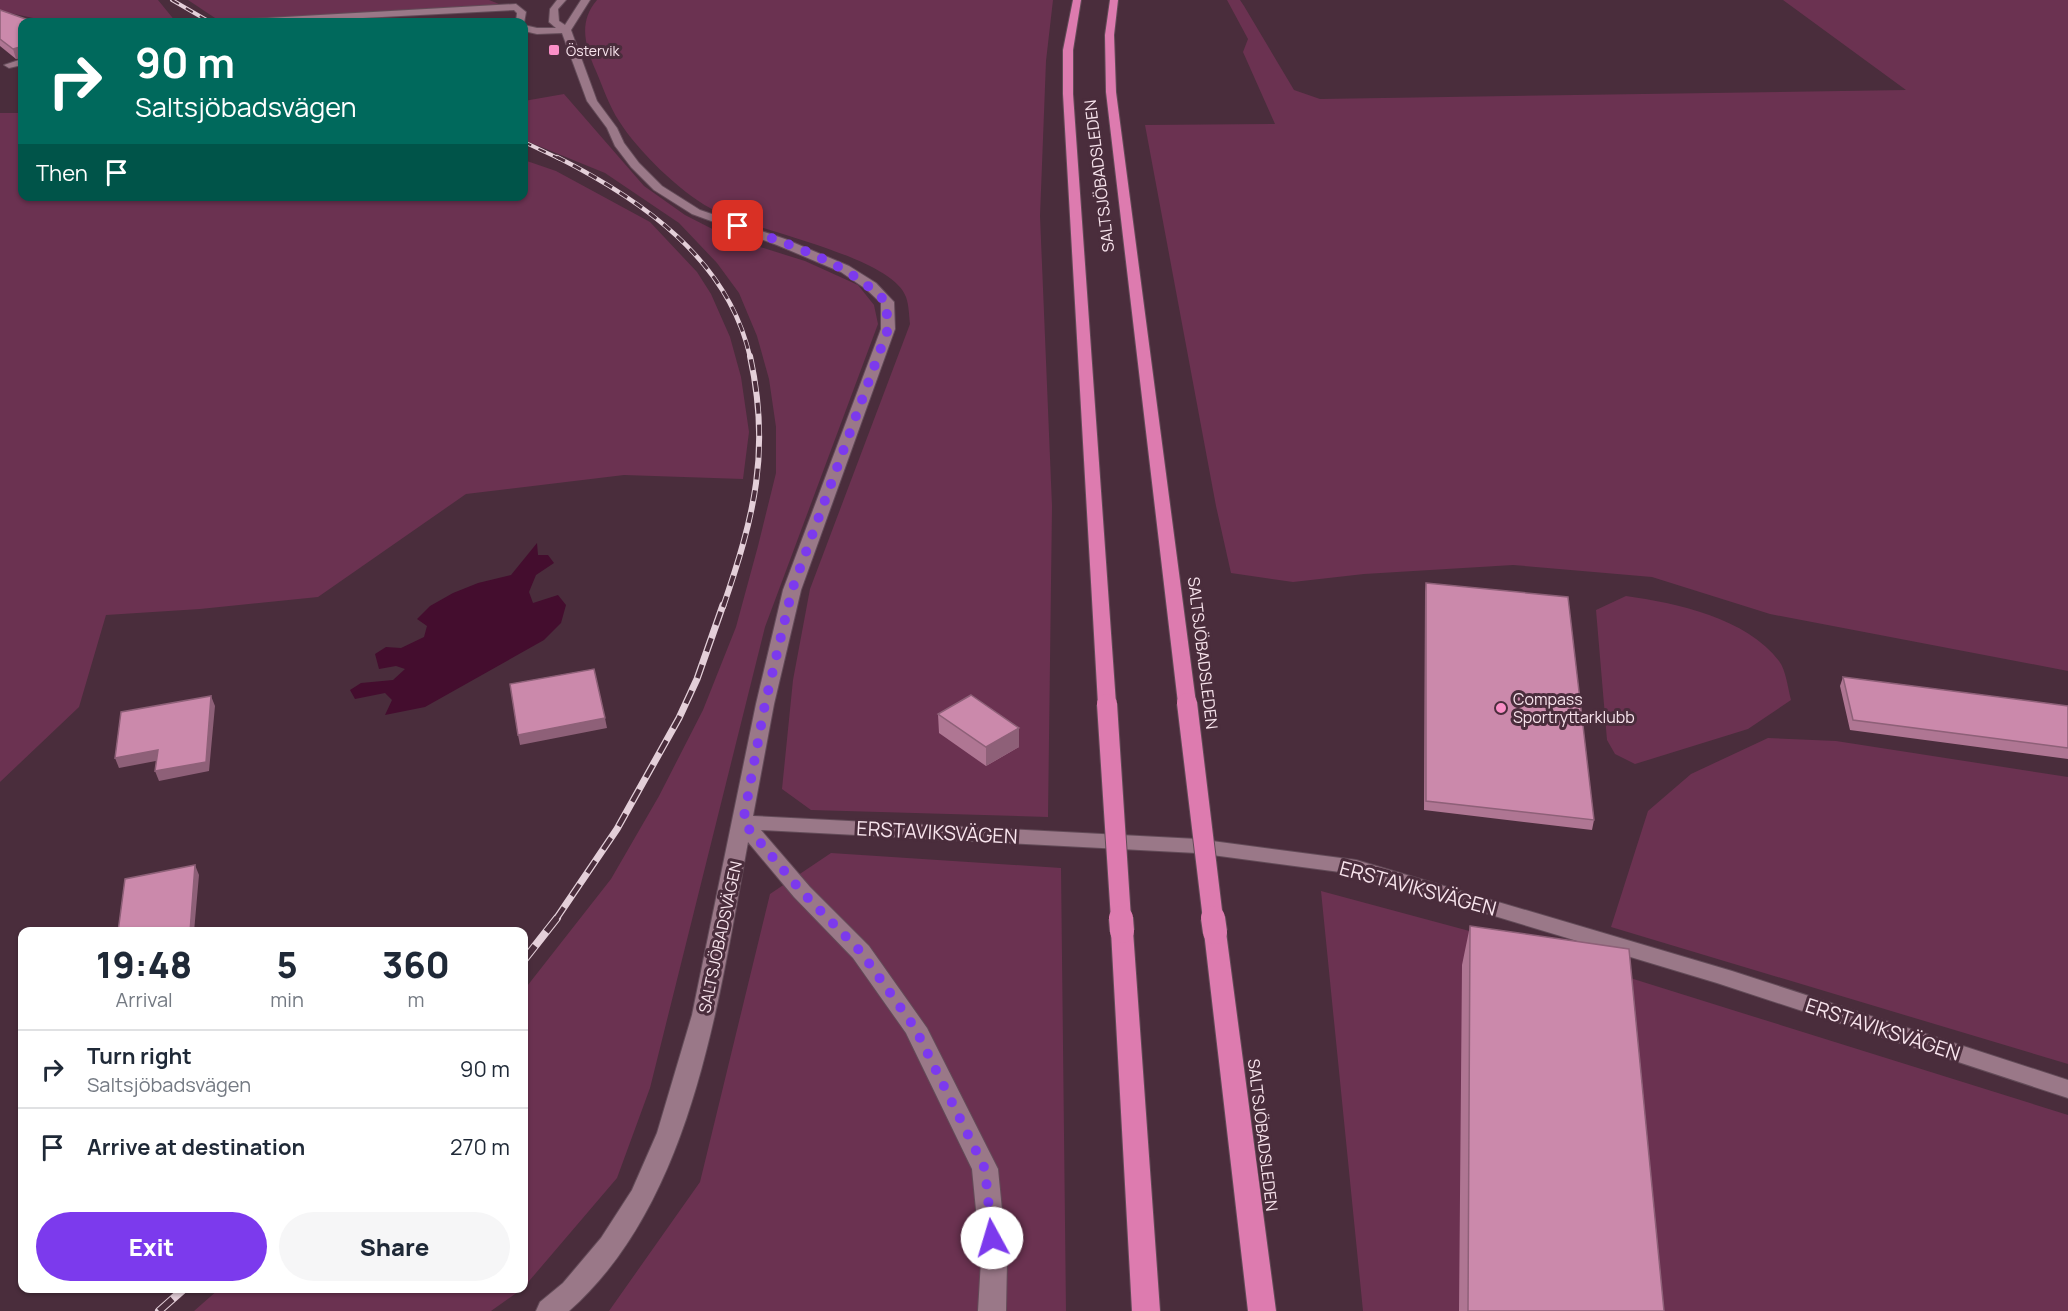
<!DOCTYPE html>
<meta charset="utf-8">
<style>
body{margin:0;font-family:Manrope,sans-serif;background:#f6f6f7;color:#1f2937;height:100vh;display:flex;flex-direction:column;font-size:22px;white-space:nowrap}
*{box-sizing:border-box;margin:0}
p{font-size:20px;color:#747a83}
.icon{flex:none;width:33px;height:33px;fill:none;stroke:currentColor;stroke-width:2;stroke-linecap:round;stroke-linejoin:round}
.map{position:relative;flex:1;overflow:hidden}
.drawer{position:absolute;left:18px;top:927px;width:510px;height:366px;display:flex;flex-direction:column;background:#fff;border-radius:12px;box-shadow:0 2px 4px #0004}
.drawer>*{flex:none}
.banner{position:absolute;left:18px;top:18px;width:510px;height:183px;border-radius:12px;box-shadow:0 2px 4px #0004;background:#00695c;color:#fff;overflow:hidden}
.pin{position:absolute;display:grid;place-items:center;width:51px;height:51px;color:#fff;margin:-26px;border-radius:12px;box-shadow:0 3px 9px #0006}
.me{position:absolute;width:66px;margin:-33px;rotate:354deg;stroke-linejoin:round;filter:drop-shadow(0 0 4px #0008)}
.turn{display:flex;align-items:center;gap:21px;height:126px;padding:0 18px;font-size:27px}
.turn .icon{width:78px;height:78px;stroke-width:2.5}
.turn b{display:block;font-size:42px;line-height:51px}
.then{display:flex;align-items:center;height:57px;padding:0 18px;background:#0003;gap:12px;font-size:22px}
.eta{display:flex;justify-content:space-evenly;align-items:center;height:102px;text-align:center}
.eta b{font-size:36px;font-weight:800;line-height:42px}
.cta{display:flex;gap:12px;margin-top:auto;padding:12px 18px}
.cta a{flex:1;height:69px;border-radius:36px;background:#7c3aed;color:#fff;font-size:24px;font-weight:800;line-height:69px;text-align:center}
.cta a+a{background:#f6f6f7;color:#1f2937}
ul{padding:0;list-style:none}
li{display:flex;align-items:center;gap:18px;height:78px;padding:0 18px;border-top:2px solid #e0e1e3}
li div{flex:1}
li b{display:block;font-size:22px}
li em{font-style:normal}
.map>svg:first-child{display:block}
.green{fill:#6b3251}
.water{fill:#440d2e}
.lines{fill:none;stroke-linecap:round;stroke-linejoin:round}
.minor-casing{stroke:#634b58;stroke-width:2}
.highway-casing{stroke:#634b58;stroke-width:2}
.minor{fill:#9a7888;fill-rule:evenodd}
.highway{fill:#dd7baf;fill-rule:evenodd}
.rail-far4-casing{stroke:#e4cfd9;stroke-width:4}
.rail-far3-casing{stroke:#e4cfd9;stroke-width:4.5}
.rail-far2-casing{stroke:#e4cfd9;stroke-width:6}
.rail-far1-casing{stroke:#e4cfd9;stroke-width:7}
.rail-casing{stroke:#e4cfd9;stroke-width:8}
.rail-far4{stroke:#4a2d3c;stroke-width:2;stroke-dasharray:8;stroke-linecap:butt}
.rail-far3{stroke:#4a2d3c;stroke-width:3;stroke-dasharray:9;stroke-linecap:butt}
.rail-far2{stroke:#4a2d3c;stroke-width:4;stroke-dasharray:11;stroke-linecap:butt}
.rail-far1{stroke:#4a2d3c;stroke-width:4.5;stroke-dasharray:14;stroke-linecap:butt}
.rail{stroke:#4a2d3c;stroke-width:6;stroke-dasharray:18;stroke-linecap:butt}
.highway-bridge-far1-casing{stroke:#634b58;stroke-width:22;stroke-linecap:butt}
.highway-bridge-casing{stroke:#634b58;stroke-width:26;stroke-linecap:butt}
.highway-bridge-far1{stroke:#dd7baf;stroke-width:20}
.highway-bridge{stroke:#dd7baf;stroke-width:24}
.wall{fill:#af7693}
.shaded-wall{fill:#8e6078}
.building{fill:#cb89ab;stroke:#8e6078;stroke-width:1.5}
.route{stroke:#7c3aed;stroke-width:10;stroke-dasharray:0 18}
.poi-dot{fill:#fa8fc7;stroke:#4a2d3c;stroke-width:2}
.labels{text-anchor:middle;dominant-baseline:central;stroke-width:6;stroke-linejoin:round;paint-order:stroke}
.far-poi-label{font-size:14px;fill:#f8e4ed;stroke:#4a2d3c;text-anchor:start}
.street-label{font-size:16px;fill:#f8e4ed;stroke:#4a2d3c}
.poi-label{font-size:16px;fill:#f8e4ed;stroke:#4a2d3c;text-anchor:start}
.near-street-label{font-size:20px;fill:#f8e4ed;stroke:#4a2d3c}
</style>
<div class="map">
<svg width="2068" height="1311" viewBox="0 0 2068 1311">
<rect width="100%" height="100%" fill="#4a2d3c"/>
<!-- green -->
<path class="green" d="M0 0H158L176 22H52L0 11Z
M188 0H489L504 6 221 22Z
M597 0H1053L1046 61 1040 216 1052 506 1048 817 811 810 782 789 793 680 810 589 910 324C909 316 909 305 906 297 891 255 750 230 710 208 680 192 637 150 619 121 609 106 603 87 596 71 585 46 578 22 597 0Z
M1227 0H1240L1244 6 1294 90 1320 99 1906 90 1783 0H2068V671L1770 614 1652 577 1513 565 1364 574 1293 582 1231 573 1216 506 1145 125 1275 124 1243 52 1248 39Z
M564 94 644 186 685 215 728 237 805 261 858 285 874 305 878 324 765 627 650 1088 617 1178 524 1287V990L611 879 659 796 703 710 736 627 758 546 776 473V427L769 379 757 336 739 293 717 263 679 223 605 173 524 140V101Z
M0 113H22V196H524V160L556 171 650 222 697 272 711 294 730 337 741 377 749 432 743 479 624 475 466 494 318 597 200 609 106 615 79 707 0 782Z
M1626 596C1676 603 1747 618 1779 661 1786 670 1788 689 1791 700L1748 729 1635 764 1615 754 1607 740 1596 610Z
M1768 738 1836 741 2068 777V1064L1611 927 1648 811 1691 774Z
M831 853 1061 868 1066 1311H609L700 1182 770 894Z
M1321 891 1544 951 2068 1115V1311H1363Z
M219 1289V1288L522 1289 491 1311H194Z"/>
<!-- water -->
<path class="water" d="M537 543 538 555H548L554 563 536 575 529 592 533 603 558 595 566 605 561 623 544 640 425 707 385 715 392 700 385 693 355 699 350 690 361 683 393 680 405 669 396 666 379 669 375 654 386 647 401 648 424 637 427 626 417 619 430 606 453 593 478 583 511 575Z"/>
<g class="lines">
<defs>
<path id="minor" d="M557 0H566L558 9 559 21 565 25 581 0H590L571 30 597 101 617 128 624 143 639 163 662 186 700 210 785 239 849 266 876 283 894 302 895 329 801 590 774 704 753 816 1197 839 1356 860 1732 971 2068 1080V1098L1717 983 1355 874 1197 853 761 830 810 887 869 946 927 1028 998 1169 1007 1261 1006 1311H978L981 1261 972 1169 906 1033 853 958 794 897 748 842C719 996 694 1201 569 1311H536L540 1302 563 1283 601 1238 632 1190 657 1133 692 1015 756 704 783 590 881 329V303L866 289 841 272 777 245 692 214 654 190 631 167 615 146 607 128 587 101 562 33 537 34 524 31V25L537 28H556L549 22 550 9Z
M516 4 526 12 524 23 516 22 517 13 514 10 287 22H243L248 19Z
M22 59V65L9 68 4 65Z"/>
<path id="highway" d="M1073 0H1081L1073 50V94L1116 704 1114 708H1100L1098 704 1063 94V50Z
M1110 0H1118L1114 35 1116 92 1196 703 1194 707H1180L1178 703 1106 92 1105 35Z
M1122 923 1130 925 1133 931 1160 1311H1132L1111 931 1114 925Z
M1215 924 1223 926 1226 932 1276 1311H1248L1204 932 1207 926Z"/>
</defs>
<!-- minor casing -->
<use href="#minor" class="minor-casing"/>
<!-- highway casing -->
<use href="#highway" class="highway-casing"/>
<!-- minor -->
<use href="#minor" class="minor"/>
<!-- highway -->
<use href="#highway" class="highway"/>
<defs>
<path id="rail-far4" d="M172 0 210 22
M524 142 560 159"/>
<path id="rail-far3" d="M557 157C642 200 728 259 750 357"/>
<path id="rail-far2" d="M723 607C754 517 771 451 750 356"/>
<path id="rail-far1" d="M556 919 617 829 679 718 697 679 723 605"/>
<path id="rail" d="M524 960 557 918
M159 1311 185 1288"/>
</defs>
<!-- rail-far4 casing -->
<use href="#rail-far4" class="rail-far4-casing"/>
<!-- rail-far3 casing -->
<use href="#rail-far3" class="rail-far3-casing"/>
<!-- rail-far2 casing -->
<use href="#rail-far2" class="rail-far2-casing"/>
<!-- rail-far1 casing -->
<use href="#rail-far1" class="rail-far1-casing"/>
<!-- rail casing -->
<use href="#rail" class="rail-casing"/>
<!-- rail-far4 -->
<use href="#rail-far4" class="rail-far4"/>
<!-- rail-far3 -->
<use href="#rail-far3" class="rail-far3"/>
<!-- rail-far2 -->
<use href="#rail-far2" class="rail-far2"/>
<!-- rail-far1 -->
<use href="#rail-far1" class="rail-far1"/>
<!-- rail -->
<use href="#rail" class="rail"/>
<defs>
<path id="highway-bridge-far1" d="M1187 703 1213 919
M1107 704 1121 919"/>
<path id="highway-bridge" d="M1121 918 1122 931
M1213 918 1215 932"/>
</defs>
<!-- highway-bridge-far1 casing -->
<use href="#highway-bridge-far1" class="highway-bridge-far1-casing"/>
<!-- highway-bridge casing -->
<use href="#highway-bridge" class="highway-bridge-casing"/>
<!-- highway-bridge-far1 -->
<use href="#highway-bridge-far1" class="highway-bridge-far1"/>
<!-- highway-bridge -->
<use href="#highway-bridge" class="highway-bridge"/>
</g>
<!-- wall -->
<path class="wall" d="M0 10 22 22V60V57L16 59 0 46Z
M1426 583 1594 820 1592 830 1424 810 1425 592Z
M1843 677 2068 706V759L1850 730 1840 686Z
M938 714 1019 747 986 766 939 733Z
M1470 926 1664 1311H1459L1462 965Z"/>
<!-- shaded-wall -->
<path class="shaded-wall" d="M20 47 22 57 16 59 13 49Z
M211 696 215 706 209 771 159 781 155 771Z
M605 718 607 728 520 745 518 735Z
M1019 728V747L986 766V747Z
M158 750 161 760 119 768 115 758Z
M195 865 199 875 194 932H190Z"/>
<!-- building -->
<path class="building" d="M0 10 34 22H22V56L21 55 20 47 13 49 0 39Z
M1426 583 1568 597 1594 820 1426 801Z
M594 669 605 718 518 735 510 684Z
M1843 677 2068 706V748L1853 720Z
M971 695 1019 728 986 747 938 714Z
M211 696 206 762 155 771 158 750 115 758 121 712Z
M195 865 190 932H118L125 879Z
M1470 926 1629 949 1664 1311H1468Z"/>
<g class="lines">
<!-- route -->
<path class="route" d="M738 226C790 245 847 262 886 302L888 329 792 590 765 704 743 822 802 892 861 952 915 1028 985 1169 992 1238"/>
</g>
<!-- markers -->
<g class="poi-dot">
<rect x="548" y="44" width="12" height="12" rx="3"/>
<circle cx="1501" cy="708" r="6"/>
</g>
<g class="labels">
<!-- far-poi labels -->
<g class="far-poi-label">
<text x="566" y="50">Östervik</text>
</g>
<!-- street labels -->
<g class="street-label">
<text transform="translate(1099 176) rotate(-97)">SALTSJÖBADSLEDEN</text>
<text transform="translate(1203 653) rotate(83)">SALTSJÖBADSLEDEN</text>
<text transform="translate(720 937) rotate(-78)">SALTSJÖBADSVÄGEN</text>
<text transform="translate(1263 1135) rotate(83)">SALTSJÖBADSLEDEN</text>
</g>
<!-- poi labels -->
<g class="poi-label">
<text x="1513" y="699">Compass<tspan x="1513" dy="18">Sportryttarklubb</tspan></text>
</g>
<!-- near-street labels -->
<g class="near-street-label">
<text transform="translate(937 832) rotate(3)">ERSTAVIKSVÄGEN</text>
<text transform="translate(1418 888) rotate(15)">ERSTAVIKSVÄGEN</text>
<text transform="translate(1883 1029) rotate(18)">ERSTAVIKSVÄGEN</text>
</g>
</g>
</svg>
<div class="pin" style="left:738px;top:226px;background:#d93025"><svg class="icon" aria-label="arrive" viewBox="0 0 24 24"><path d="M6 21V4h12l-3 4 3 4H6"/></svg></div>
<svg class="me" style="left:992px;top:1238px" viewBox="-20 -20 40 40"><circle r="19" fill="#fff"/><path d="M0-13L10 11 0 6-10 11z" fill="#7c3aed"/></svg>
<div class="banner">
<div class="turn"><svg class="icon" aria-label="right" viewBox="0 0 24 24"><path d="M7 20v-9h11M14 6l5 5-5 5"/></svg><div><b>90 m</b>Saltsjöbadsvägen</div></div>
<div class="then">Then<svg class="icon" aria-label="arrive" viewBox="0 0 24 24"><path d="M6 21V4h12l-3 4 3 4H6"/></svg></div>
</div>
<section class="drawer">
<div class="eta">
<div><b>19:48</b><p>Arrival</p></div>
<div><b>5</b><p>min</p></div>
<div><b>360</b><p>m</p></div>
</div>
<ul>
<li><svg class="icon" aria-label="right" viewBox="0 0 24 24"><path d="M7 20v-9h11M14 6l5 5-5 5"/></svg><div><b>Turn right</b><p>Saltsjöbadsvägen</p></div><em>90 m</em></li>
<li><svg class="icon" aria-label="arrive" viewBox="0 0 24 24"><path d="M6 21V4h12l-3 4 3 4H6"/></svg><div><b>Arrive at destination</b></div><em>270 m</em></li>
</ul>
<div class="cta"><a>Exit</a><a>Share</a></div>
</section>
</div>
